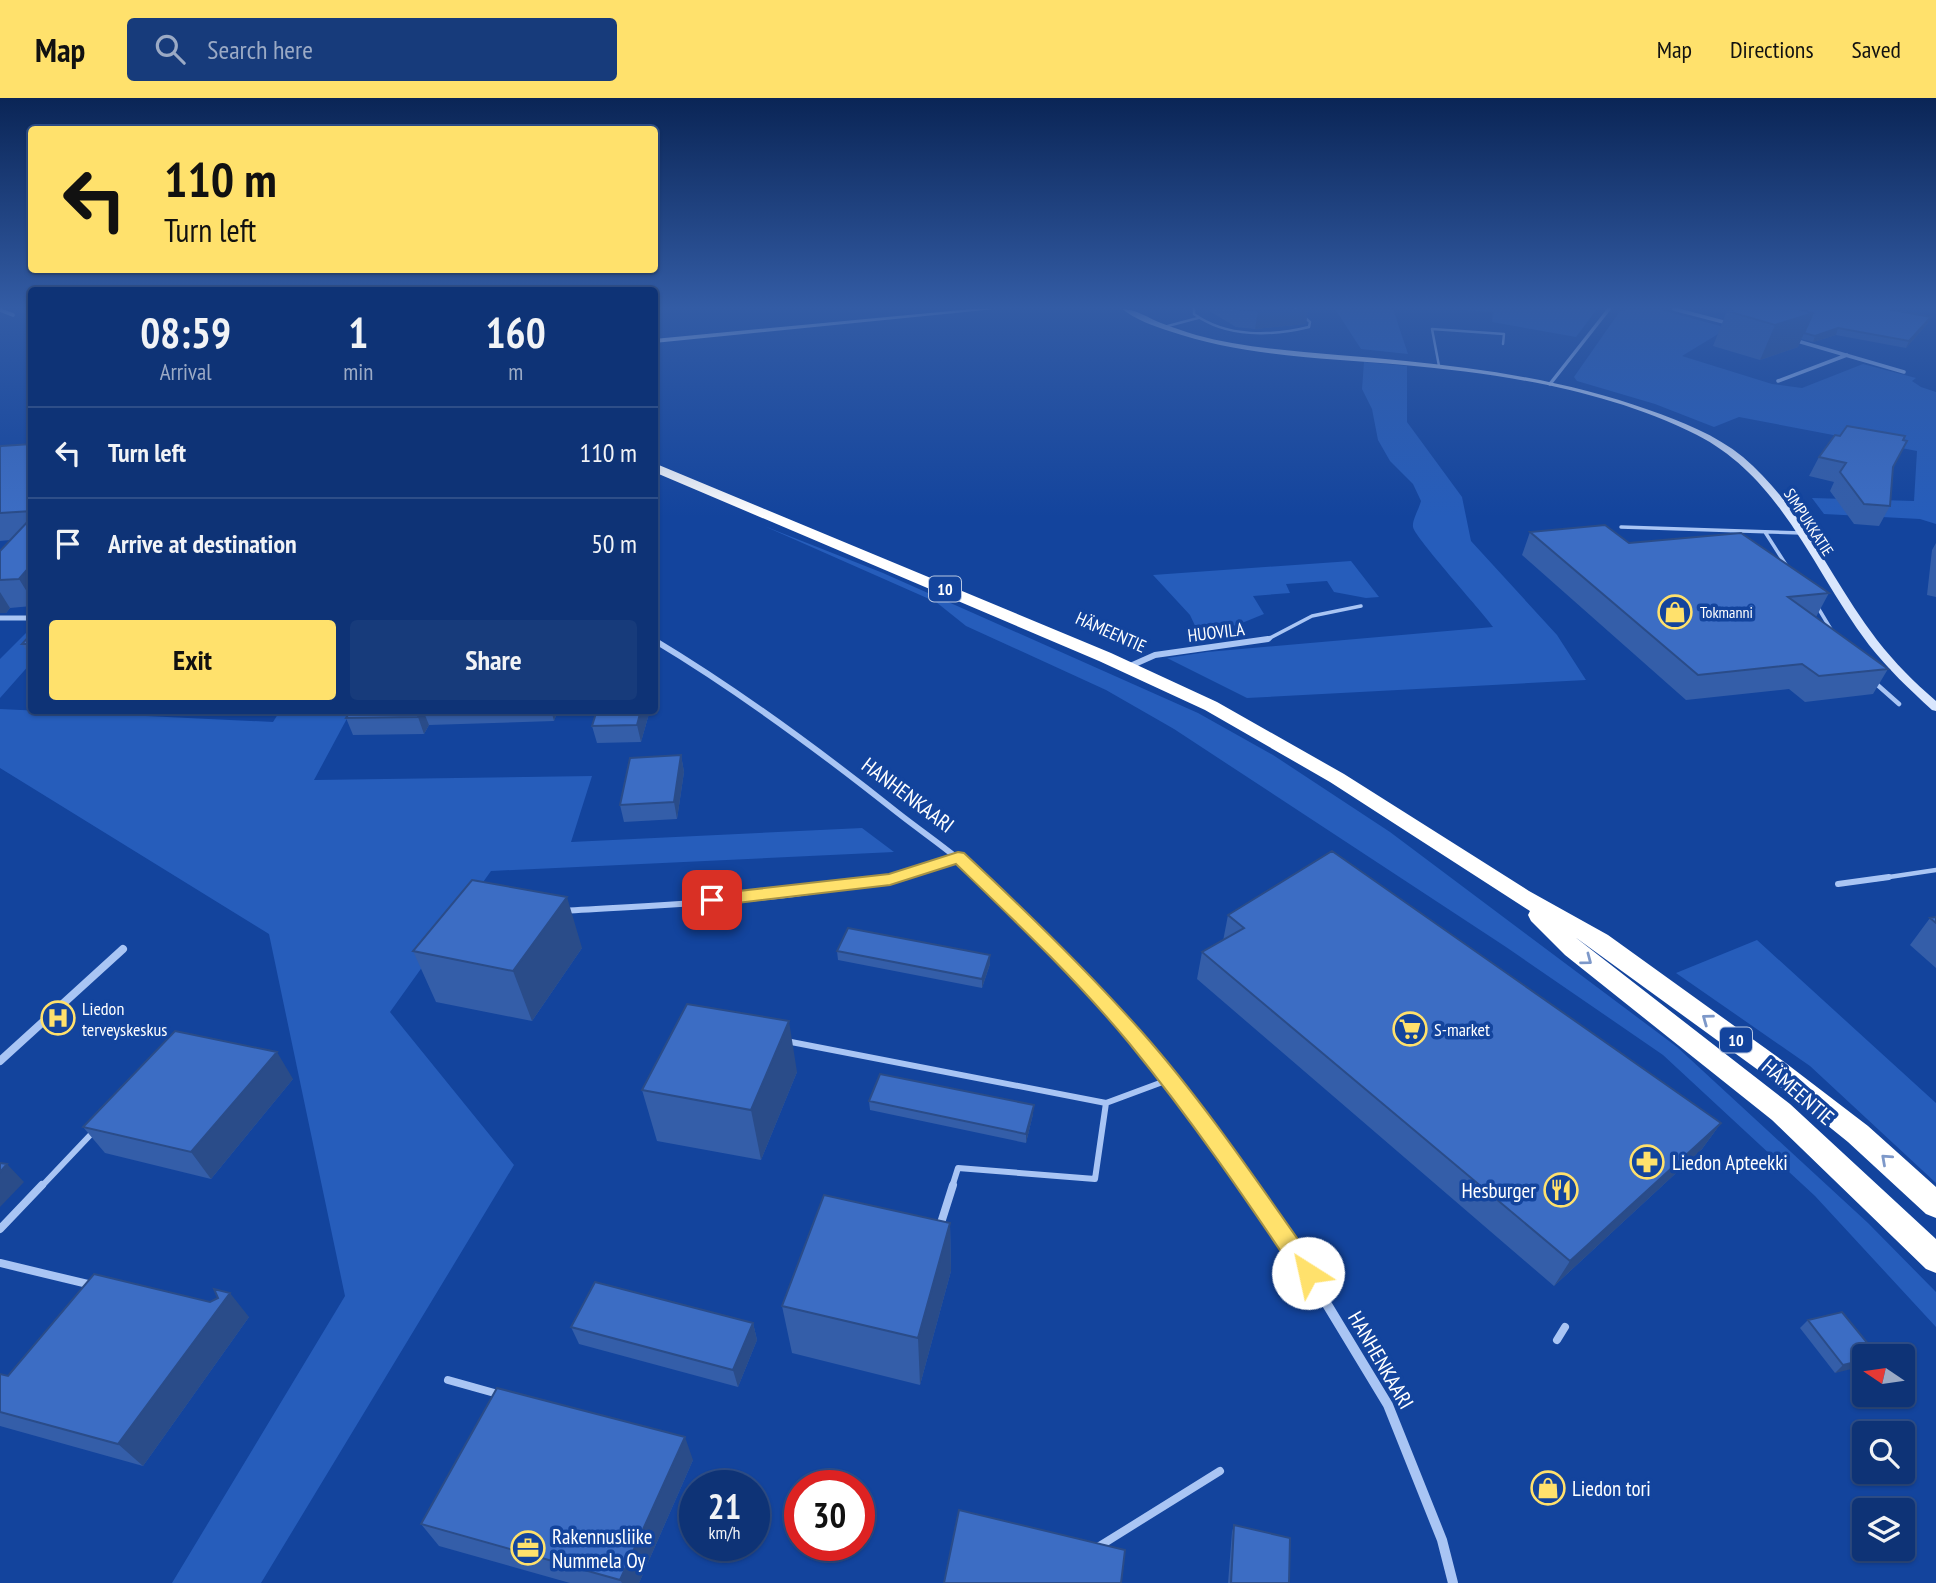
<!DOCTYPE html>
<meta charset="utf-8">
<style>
body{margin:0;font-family:"PT Sans Narrow",sans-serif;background:#173b7b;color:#f1f3f6;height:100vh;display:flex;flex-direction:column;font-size:26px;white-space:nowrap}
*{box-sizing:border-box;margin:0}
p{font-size:23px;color:#9baac5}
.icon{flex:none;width:38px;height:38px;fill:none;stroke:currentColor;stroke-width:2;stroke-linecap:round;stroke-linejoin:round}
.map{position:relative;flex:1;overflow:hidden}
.drawer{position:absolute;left:28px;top:189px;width:630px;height:427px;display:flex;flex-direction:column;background:#0e3376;border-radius:7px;box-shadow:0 2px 5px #0004,0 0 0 2px #2e4e88}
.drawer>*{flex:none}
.top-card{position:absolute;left:28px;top:28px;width:630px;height:147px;border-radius:7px;box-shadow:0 2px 5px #0004,0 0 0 2px #2e4e88;background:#ffe16c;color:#111;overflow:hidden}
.needle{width:46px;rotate:283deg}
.tools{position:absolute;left:1852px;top:1246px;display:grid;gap:14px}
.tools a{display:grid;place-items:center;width:63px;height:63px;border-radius:7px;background:#0e3376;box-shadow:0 2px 5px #0004,0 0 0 2px #2e4e88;font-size:35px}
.speed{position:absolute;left:679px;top:1372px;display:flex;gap:14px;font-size:35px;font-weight:700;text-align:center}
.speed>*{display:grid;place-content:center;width:91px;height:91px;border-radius:50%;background:#0e3376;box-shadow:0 2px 5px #0004,0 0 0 2px #2e4e88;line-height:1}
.speed small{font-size:18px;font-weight:400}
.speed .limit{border:10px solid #d22;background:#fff;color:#111}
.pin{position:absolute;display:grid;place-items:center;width:60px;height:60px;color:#fff;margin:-30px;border-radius:14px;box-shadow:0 4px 10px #0006}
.me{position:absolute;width:77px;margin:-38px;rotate:325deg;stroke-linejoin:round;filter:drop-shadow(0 0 5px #0008)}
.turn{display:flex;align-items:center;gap:24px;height:147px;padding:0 21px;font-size:32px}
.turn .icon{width:91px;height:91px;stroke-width:2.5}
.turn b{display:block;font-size:49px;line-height:60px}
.eta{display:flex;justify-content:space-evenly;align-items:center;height:119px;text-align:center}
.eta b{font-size:42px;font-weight:700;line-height:49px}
.primary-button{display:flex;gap:14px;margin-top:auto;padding:14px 21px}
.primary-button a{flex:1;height:80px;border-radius:7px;background:#ffe16c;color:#111;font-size:28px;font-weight:700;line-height:80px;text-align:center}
.primary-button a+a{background:#173b7b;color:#f1f3f6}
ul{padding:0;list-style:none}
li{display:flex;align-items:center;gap:21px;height:91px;padding:0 21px;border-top:2px solid #2e4e88}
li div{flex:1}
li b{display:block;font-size:26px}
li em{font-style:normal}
header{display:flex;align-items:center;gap:42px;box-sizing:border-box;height:98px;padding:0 35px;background:#ffe16c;color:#111}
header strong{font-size:33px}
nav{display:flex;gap:38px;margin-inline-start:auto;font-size:24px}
.search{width:490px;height:63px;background:#173b7b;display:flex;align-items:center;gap:18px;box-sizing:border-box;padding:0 24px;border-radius:7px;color:#9baac5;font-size:26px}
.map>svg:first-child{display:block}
.green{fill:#265dbb}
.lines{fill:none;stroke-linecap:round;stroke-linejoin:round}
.lane-far4{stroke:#a9c5f4;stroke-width:2.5}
.lane-far3{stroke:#a9c5f4;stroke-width:3.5}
.lane-far2{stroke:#a9c5f4;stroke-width:4.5}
.lane-far1{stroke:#a9c5f4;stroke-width:6}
.lane{stroke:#a9c5f4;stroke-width:8}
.street-far4{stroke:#a9c5f4;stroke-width:3.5}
.street-far3{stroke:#a9c5f4;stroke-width:5}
.street-far2{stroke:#a9c5f4;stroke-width:6}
.street-far1{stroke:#a9c5f4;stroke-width:8}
.street{stroke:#a9c5f4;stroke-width:10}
.secondary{fill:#d9e6fd;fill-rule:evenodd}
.highway{fill:#fff;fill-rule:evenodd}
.wall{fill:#345ea9}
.shaded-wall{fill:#2a4c89}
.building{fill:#3c6dc4;stroke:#2a4c89;stroke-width:2}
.oneway{stroke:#7d98c9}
.route{fill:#ffe16c;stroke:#a69246;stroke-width:2}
.labels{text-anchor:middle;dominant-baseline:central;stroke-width:7;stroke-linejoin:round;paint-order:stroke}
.far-street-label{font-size:16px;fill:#fff;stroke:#13449d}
.shield{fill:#13449d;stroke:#b8c7e2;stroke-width:2}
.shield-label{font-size:16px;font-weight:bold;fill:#fff}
.far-poi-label{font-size:16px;fill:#fff;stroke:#13449d;text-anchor:start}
.street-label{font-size:18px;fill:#fff;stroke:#13449d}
.poi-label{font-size:18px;fill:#fff;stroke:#13449d;text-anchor:start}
.near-street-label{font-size:21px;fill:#fff;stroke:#13449d}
.near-poi-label{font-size:21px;fill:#fff;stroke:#13449d;text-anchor:start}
</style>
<header>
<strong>Map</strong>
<div class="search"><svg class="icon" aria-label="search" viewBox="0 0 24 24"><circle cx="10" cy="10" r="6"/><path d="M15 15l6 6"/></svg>Search here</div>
<nav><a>Map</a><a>Directions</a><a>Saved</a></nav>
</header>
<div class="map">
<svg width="1936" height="1485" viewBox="0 0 1936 1485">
<rect width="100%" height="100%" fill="#13449d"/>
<!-- green -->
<path class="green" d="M1335 211H1393L1408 256 1361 251Z
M1445 211H1597L1576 239 1492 224 1493 214Z
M1632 211 1661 212 1728 230 1682 258 1772 286 1802 290 1863 266 1916 280 1912 283 1921 289 1936 294V426L1920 421 1824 416 1812 400 1914 403 1917 353 1739 319 1714 329 1655 306 1577 283 1574 279 1620 213Z
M1364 264 1407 268V324L1462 399 1471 443 1557 537 1586 582 1247 600 1167 560 1207 554 1493 529C1482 513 1415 440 1413 429 1412 422 1419 411 1421 403L1413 386 1390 363 1378 342 1372 311 1362 291Z
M764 428 883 475 1198 615 1273 657 1390 734 1677 949 1868 1125 1936 1194V1229L1815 1098 1663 957 1506 849 1174 631 1106 592 966 528 936 504Z
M1351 463 1379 499 1366 500 1334 494 1327 483 1286 486 1290 495 1253 498 1264 516 1237 527 1198 534 1190 517 1153 477Z
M29 532H31V565L0 600V561Z
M0 611 273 624 280 613H351L314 682 592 678 571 744 862 730 894 754 491 773 390 914 514 1067 261 1485H172L345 1198 269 836 0 670Z
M1757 842 1936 1005V1085L1810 968 1676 875Z"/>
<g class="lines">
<!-- lane-far4 -->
<path class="lane-far4" d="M1194 211V216C1227 240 1272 238 1309 229L1310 224 1295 211
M1164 229 1198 220
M1439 268 1432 231 1504 236 1503 246"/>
<!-- lane-far3 -->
<path class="lane-far3" d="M1621 429 1801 435
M1765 434 1788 470
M1817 508 1832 533
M1268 541 1312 518 1361 508"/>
<!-- lane-far2 -->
<path class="lane-far2" d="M1268 541 1270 540
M1873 583 1899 606
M883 781 959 759
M1876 781 1936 772"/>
<!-- lane-far1 -->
<path class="lane-far1" d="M1838 786 1889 779
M564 813C673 806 783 804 890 779
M786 943 1106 1005
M41 1089 95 1032
M952 1089 958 1070 1095 1081 1106 1005 1168 982"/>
<!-- lane -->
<path class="lane" d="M940 1128 953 1087
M0 1131 42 1087
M0 1165 92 1187
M1557 1242 1565 1229
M448 1282 498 1296
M1098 1449 1220 1373"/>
<!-- street-far4 -->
<path class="street-far4" d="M1674 211 1731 226
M0 212 13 217
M1794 242 1904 274
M1778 283 1847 257
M1550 286 1609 211"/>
<!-- street-far3 -->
<path class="street-far3" d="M0 520H32"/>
<!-- street-far2 -->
<path class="street-far2" d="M654 542C739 593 820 653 898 715 926 737 955 756 982 781
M1128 569 1155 557 1268 541"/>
<!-- street-far1 -->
<path class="street-far1" d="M980 779C1079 873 1172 975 1249 1089
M0 963 123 851"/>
<!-- street -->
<path class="street" d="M1248 1087 1308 1175 1388 1307 1442 1442 1453 1485"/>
<!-- secondary -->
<path class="secondary" d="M972 211H995L654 245V241Z
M1122 211C1136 211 1148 220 1161 225 1184 234 1208 241 1232 245 1290 255 1348 257 1406 263 1488 271 1571 284 1649 312 1681 323 1716 337 1743 359 1802 409 1831 482 1877 542 1895 565 1914 584 1936 603V613L1932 612C1909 591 1888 571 1869 547 1814 475 1783 381 1697 337 1607 292 1503 276 1404 267 1325 260 1245 259 1169 233 1153 228 1135 221 1122 211Z"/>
<!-- highway -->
<path class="highway" d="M654 365 1111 555 1217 604 1344 676 1529 793 1608 837 1783 963 1868 1028 1936 1089V1120L1926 1116 1848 1044 1765 977 1575 839 1790 1006 1936 1141V1175L1926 1171 1772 1022 1565 857 1531 823 1528 817 1530 813 1330 684 1205 612 1099 563 654 374Z"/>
</g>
<!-- wall -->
<path class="wall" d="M1206 211H1308L1306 226 1255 231 1236 229Z
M1727 213 1931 219 1928 225 1906 250 1836 237 1813 244 1801 241 1798 249 1760 262 1713 248Z
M1903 342 1893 370 1890 408 1879 428 1854 426 1830 393 1834 384 1809 378 1819 359Z
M32 346V508L10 510 6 515H0V453L10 442 0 443V349Z
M1530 434 1629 445 1829 495 1816 519 1888 571 1873 596 1805 604 1789 591 1686 602 1522 457Z
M1936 445V499L1927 497 1932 452Z
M32 535V561L22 546Z
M351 612H558L554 623 429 627 424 636 353 637 346 620Z
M650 612 641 644 597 645 592 628Z
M681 657 684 674 677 721 624 724 620 707Z
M1228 817 1721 1025 1702 1051 1554 1188 1197 881 1202 854 1223 843Z
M1936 819V870L1910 847 1930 820Z
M582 850 532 923 436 904 413 853Z
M837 853 990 866 982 890 838 862Z
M797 974 761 1062 657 1043 642 992Z
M293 981 211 1081 105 1055 83 1029Z
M869 1003 1033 1016 1026 1045 870 1012Z
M950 1125 951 1173 920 1287 792 1255 782 1208Z
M249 1219 143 1368 0 1328V1276L8 1278Z
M1808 1222 1878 1258 1835 1275 1800 1230Z
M753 1225 757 1242 738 1289 579 1246 571 1229Z
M693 1362 639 1485H570L439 1448 421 1426Z
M1234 1427 1289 1485H1228L1232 1434Z"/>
<!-- shaded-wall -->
<path class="shaded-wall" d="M1278 211H1308L1306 226 1255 231 1258 213Z
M1813 215 1798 249 1760 262 1775 227Z
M1931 219 1928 225 1906 250 1909 243Z
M1838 230 1836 237 1813 244 1815 238Z
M32 466V502L19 481Z
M0 494 10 510 6 515H0Z
M421 612H423L429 627 424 636 418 619Z
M551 612H558L554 623Z
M641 612H650L641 644 637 627Z
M681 657 684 674 677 721 674 704Z
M567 799 582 850 532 923 513 873Z
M990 857V866L982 890V881Z
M789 923 797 974 761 1062 751 1012Z
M277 954 293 981 211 1081 191 1054Z
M1034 1007 1033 1016 1026 1045V1036Z
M1721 1025 1702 1051 1554 1188 1570 1163Z
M7 1066 24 1084 0 1109V1074Z
M950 1125 951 1173 920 1287 918 1240Z
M230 1195 249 1219 143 1368 118 1346Z
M753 1225 757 1242 738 1289 733 1272Z
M1864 1262V1268L1835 1275 1843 1267Z
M685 1339 693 1362 639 1485H622L620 1482Z"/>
<!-- building -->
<path class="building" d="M1238 211H1278L1258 213Z
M1736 211H1797L1813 215 1775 227 1727 213Z
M1797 211H1887L1931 219 1909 243 1838 230 1815 238 1804 235 1813 215Z
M1847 328 1905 338 1903 342 1907 343 1893 369 1890 408 1864 406 1840 374 1846 365 1819 359 1835 337 1840 338Z
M32 346V413L0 415V349L1 348Z
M32 419V466L19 481 0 482V453Z
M1605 427 1629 445 1741 435 1829 495 1788 499 1888 571 1819 578 1802 566 1698 577 1530 434Z
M32 535V546H22Z
M351 612H421L418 619 346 620Z
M597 612H641L637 627 592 628Z
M681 657 674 704 620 707 630 660Z
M1332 753 1721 1025 1570 1163 1202 854 1244 830 1228 817Z
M472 782 567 799 513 873 413 853Z
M1936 819V825L1930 820Z
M848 830 990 857 982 881 837 853Z
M687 906 789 923 751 1012 642 992Z
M175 933 277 954 191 1054 83 1029Z
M880 976 1034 1007 1026 1036 869 1003Z
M0 1065 7 1066 0 1074Z
M824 1097 950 1125 918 1240 782 1208Z
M94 1176 210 1204 218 1200 214 1191 230 1195 118 1346 0 1314V1276L8 1278Z
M595 1184 753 1225 733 1272 571 1229Z
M1842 1214 1878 1258H1864V1262L1843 1267 1808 1222Z
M497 1290 685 1339 620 1482 421 1426Z
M959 1412 1125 1452 1121 1485H944Z
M1234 1427 1290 1440 1289 1485H1231Z"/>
<!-- one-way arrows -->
<defs><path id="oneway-chevron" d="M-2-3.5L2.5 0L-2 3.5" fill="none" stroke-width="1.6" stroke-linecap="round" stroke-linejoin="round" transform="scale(1.75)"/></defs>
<g class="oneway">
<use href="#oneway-chevron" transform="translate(1587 862) rotate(37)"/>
<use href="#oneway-chevron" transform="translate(1707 921) rotate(-144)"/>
<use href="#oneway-chevron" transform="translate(1886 1061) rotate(-138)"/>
</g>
<!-- sky -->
<linearGradient id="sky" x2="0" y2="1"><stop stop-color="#0a2556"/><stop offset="0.5" stop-color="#335ca5"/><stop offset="1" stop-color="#335ca5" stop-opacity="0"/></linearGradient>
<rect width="1936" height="419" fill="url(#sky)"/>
<!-- route -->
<path class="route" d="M958 754 964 755C1025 812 1085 870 1141 933 1204 1004 1261 1089 1316 1167L1319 1175 1316 1182 1308 1185 1300 1182C1246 1101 1191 1021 1129 945 1076 881 1015 823 956 766L890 787 712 808 703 802 712 796 889 776Z"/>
<!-- icons -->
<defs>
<symbol id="shop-ring" viewBox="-11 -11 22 22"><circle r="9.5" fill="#13449d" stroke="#ffe16c" stroke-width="1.5"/><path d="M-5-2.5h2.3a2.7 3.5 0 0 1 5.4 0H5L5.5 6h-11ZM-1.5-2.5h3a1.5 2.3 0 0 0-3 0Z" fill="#ffe16c"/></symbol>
<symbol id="hospital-ring" viewBox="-11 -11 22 22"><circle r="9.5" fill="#13449d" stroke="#ffe16c" stroke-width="1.5"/><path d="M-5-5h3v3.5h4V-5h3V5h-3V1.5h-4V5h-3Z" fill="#ffe16c"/></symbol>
<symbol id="supermarket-ring" viewBox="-11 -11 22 22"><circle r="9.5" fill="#13449d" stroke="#ffe16c" stroke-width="1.5"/><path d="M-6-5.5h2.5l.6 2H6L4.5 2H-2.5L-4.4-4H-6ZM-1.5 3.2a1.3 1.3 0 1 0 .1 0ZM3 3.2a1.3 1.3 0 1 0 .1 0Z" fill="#ffe16c"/></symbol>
<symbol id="pharmacy-ring" viewBox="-11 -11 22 22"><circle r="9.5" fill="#13449d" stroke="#ffe16c" stroke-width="1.5"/><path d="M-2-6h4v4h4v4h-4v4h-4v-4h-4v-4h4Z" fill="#ffe16c"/></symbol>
<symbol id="restaurant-ring" viewBox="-11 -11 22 22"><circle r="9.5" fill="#13449d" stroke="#ffe16c" stroke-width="1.5"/><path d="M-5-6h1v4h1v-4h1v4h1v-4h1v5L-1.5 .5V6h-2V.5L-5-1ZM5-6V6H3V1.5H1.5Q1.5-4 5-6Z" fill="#ffe16c"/></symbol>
<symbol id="office-ring" viewBox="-11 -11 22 22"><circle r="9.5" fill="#13449d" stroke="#ffe16c" stroke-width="1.5"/><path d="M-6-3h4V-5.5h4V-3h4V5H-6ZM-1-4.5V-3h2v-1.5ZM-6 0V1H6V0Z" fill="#ffe16c"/></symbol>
</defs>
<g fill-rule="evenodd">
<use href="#shop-ring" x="1656" y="495" width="38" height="38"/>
<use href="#hospital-ring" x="39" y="901" width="38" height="38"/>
<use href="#supermarket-ring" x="1391" y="912" width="38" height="38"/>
<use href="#pharmacy-ring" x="1628" y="1045" width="38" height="38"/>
<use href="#restaurant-ring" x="1542" y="1073" width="38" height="38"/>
<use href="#shop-ring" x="1529" y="1371" width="38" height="38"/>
<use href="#office-ring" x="509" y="1431" width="38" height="38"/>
</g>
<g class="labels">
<!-- far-street labels -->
<g class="far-street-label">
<text transform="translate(1809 424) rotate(57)">SIMPUKKATIE</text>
</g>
<!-- shield labels -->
<g class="shield">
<rect x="929" y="478.5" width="32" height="25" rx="5"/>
<rect x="1720" y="929.5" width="32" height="25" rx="5"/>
</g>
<g class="shield-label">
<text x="945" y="491">10</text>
<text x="1736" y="942">10</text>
</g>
<!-- far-poi labels -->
<g class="far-poi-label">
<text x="1700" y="514">Tokmanni</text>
</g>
<!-- street labels -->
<g class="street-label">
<text transform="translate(1111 534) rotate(24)">HÄMEENTIE</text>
<text transform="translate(1216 534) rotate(-7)">HUOVILA</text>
</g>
<!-- poi labels -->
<g class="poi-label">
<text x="82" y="910">Liedon<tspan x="82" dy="21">terveyskeskus</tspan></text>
<text x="1434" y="931">S-market</text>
</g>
<!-- near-street labels -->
<g class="near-street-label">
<text transform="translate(908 697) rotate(37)">HANHENKAARI</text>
<text transform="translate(1798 994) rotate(41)">HÄMEENTIE</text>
<text transform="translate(1381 1262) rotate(60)">HANHENKAARI</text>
</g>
<!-- near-poi labels -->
<g class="near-poi-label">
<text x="1672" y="1064">Liedon Apteekki</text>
<text x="1536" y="1092" text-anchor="end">Hesburger</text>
<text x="1572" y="1390">Liedon tori</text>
<text x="552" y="1438">Rakennusliike<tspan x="552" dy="24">Nummela Oy</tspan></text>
</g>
</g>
</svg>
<div class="tools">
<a><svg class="needle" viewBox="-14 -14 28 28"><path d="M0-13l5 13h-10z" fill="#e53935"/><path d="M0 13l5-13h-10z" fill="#9baac5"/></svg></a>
<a><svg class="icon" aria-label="search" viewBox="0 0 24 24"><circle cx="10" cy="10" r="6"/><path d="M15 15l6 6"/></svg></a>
<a><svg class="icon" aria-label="layers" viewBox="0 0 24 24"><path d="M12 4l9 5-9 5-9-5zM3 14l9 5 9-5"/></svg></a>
</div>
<div class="speed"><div>21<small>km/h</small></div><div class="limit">30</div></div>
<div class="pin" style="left:712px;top:802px;background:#d93025"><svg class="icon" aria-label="arrive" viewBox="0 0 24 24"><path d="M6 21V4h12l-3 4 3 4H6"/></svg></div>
<svg class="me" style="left:1308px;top:1175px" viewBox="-20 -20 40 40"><circle r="19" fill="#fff"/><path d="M0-13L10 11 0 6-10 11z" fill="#ffe16c"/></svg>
<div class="top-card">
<div class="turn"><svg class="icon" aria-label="left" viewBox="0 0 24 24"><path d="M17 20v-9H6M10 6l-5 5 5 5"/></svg><div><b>110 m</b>Turn left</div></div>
</div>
<section class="drawer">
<div class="eta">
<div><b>08:59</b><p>Arrival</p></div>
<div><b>1</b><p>min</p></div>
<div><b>160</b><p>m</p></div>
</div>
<ul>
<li><svg class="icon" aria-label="left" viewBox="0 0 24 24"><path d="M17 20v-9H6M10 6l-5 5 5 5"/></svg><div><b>Turn left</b></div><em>110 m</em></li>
<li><svg class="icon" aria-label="arrive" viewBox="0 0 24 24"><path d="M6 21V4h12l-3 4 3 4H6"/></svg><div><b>Arrive at destination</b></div><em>50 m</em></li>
</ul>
<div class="primary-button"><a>Exit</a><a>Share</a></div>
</section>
</div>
